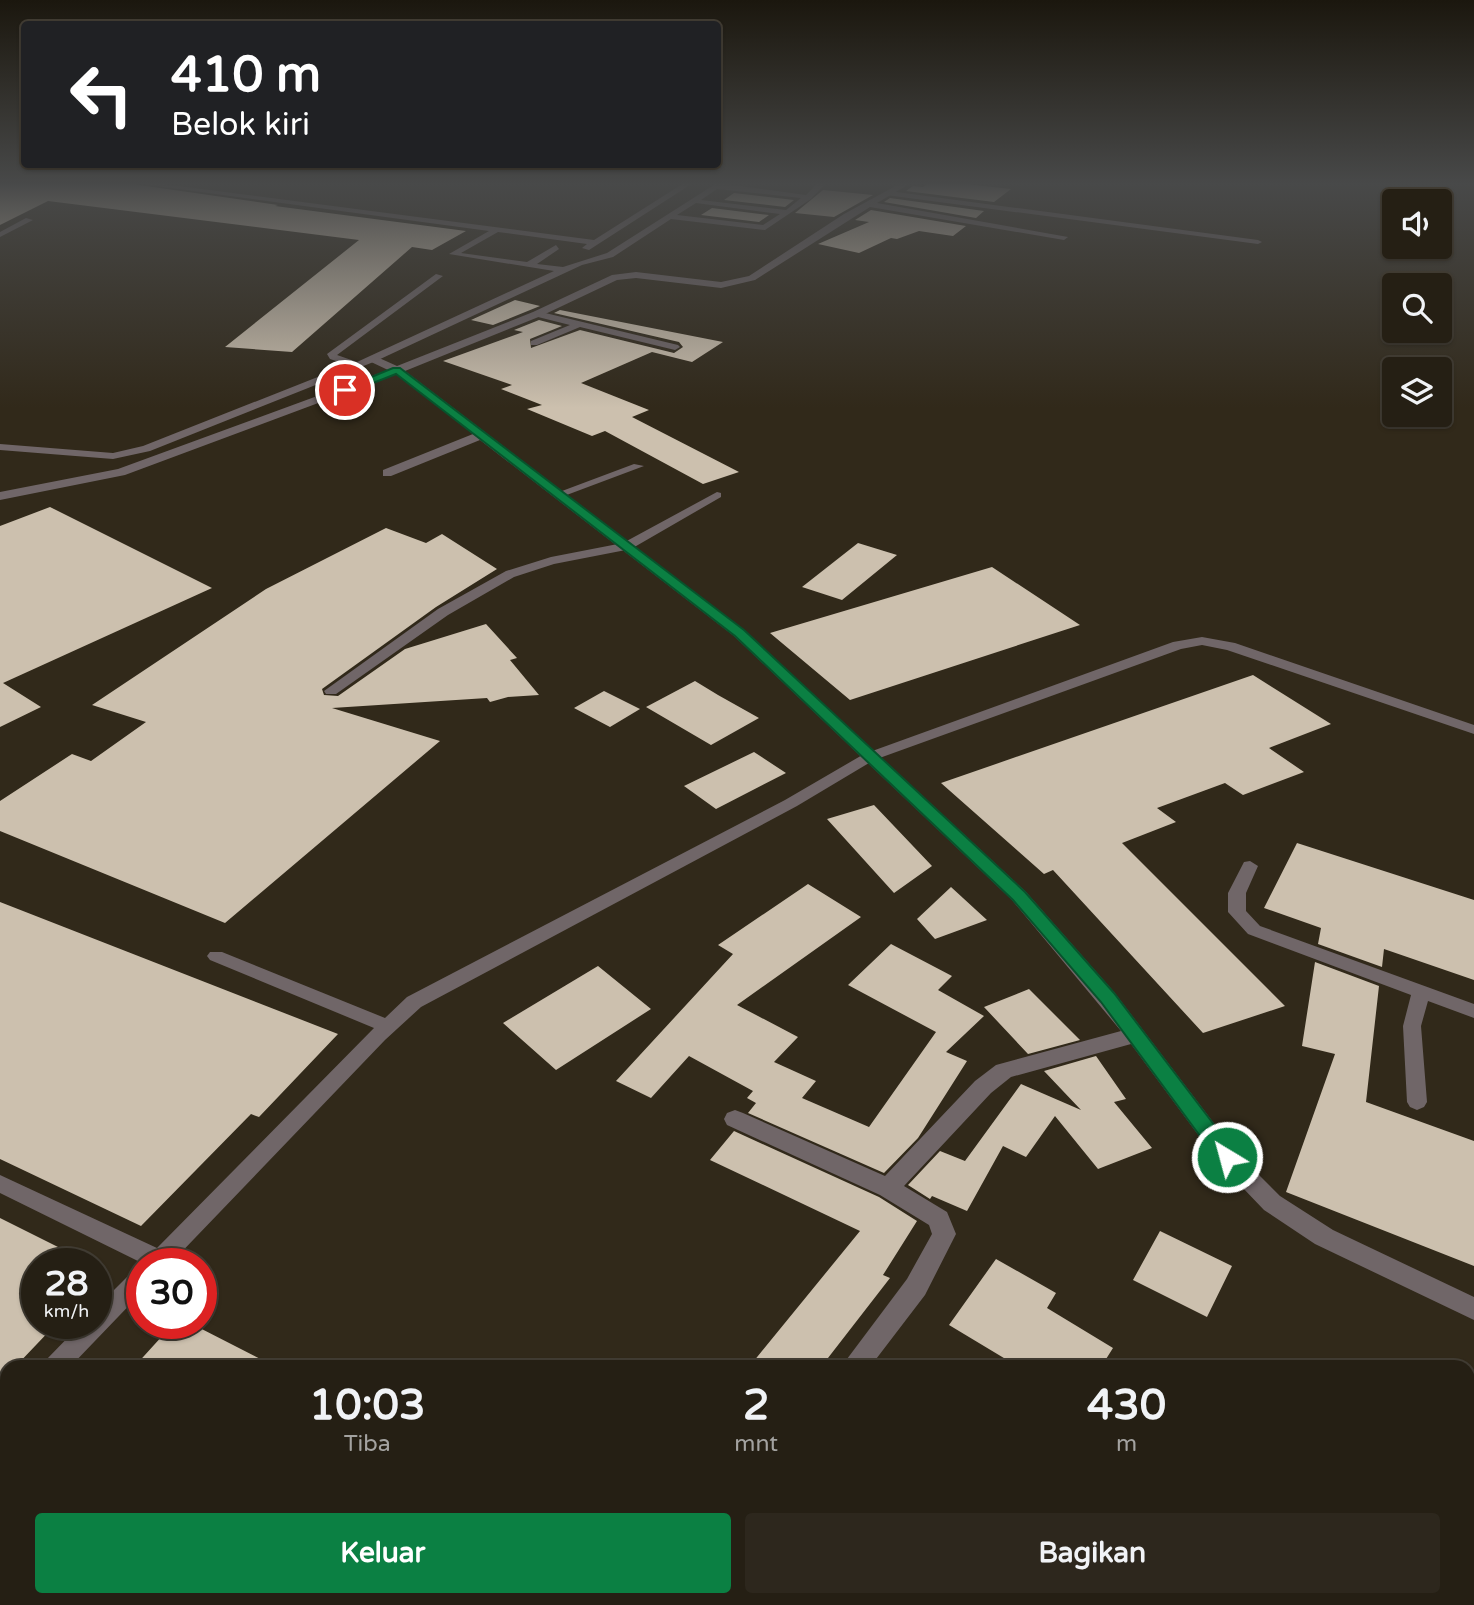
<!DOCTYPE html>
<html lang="id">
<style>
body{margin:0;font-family:"Varela Round",sans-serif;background:#2d271d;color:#f1f3f6;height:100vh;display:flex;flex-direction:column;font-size:26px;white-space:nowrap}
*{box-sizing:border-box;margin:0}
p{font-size:23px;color:#a3a2a0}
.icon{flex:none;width:38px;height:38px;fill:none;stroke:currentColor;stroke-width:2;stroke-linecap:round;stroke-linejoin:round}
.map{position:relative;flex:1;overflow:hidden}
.panel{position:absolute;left:0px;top:1360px;width:1475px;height:247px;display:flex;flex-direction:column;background:#251f14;border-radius:21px 21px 0 0;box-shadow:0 2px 5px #0004,0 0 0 2px #423d34}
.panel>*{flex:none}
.hud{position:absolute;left:21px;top:21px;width:700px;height:147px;border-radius:7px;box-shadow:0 2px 5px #0004,0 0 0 2px #423d34;background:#202124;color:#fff;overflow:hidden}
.tools{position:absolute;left:1382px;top:189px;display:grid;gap:14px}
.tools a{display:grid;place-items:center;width:70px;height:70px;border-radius:7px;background:#251f14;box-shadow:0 2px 5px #0004,0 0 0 2px #423d34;font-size:35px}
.speed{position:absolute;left:21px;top:1248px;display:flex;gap:14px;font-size:35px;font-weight:700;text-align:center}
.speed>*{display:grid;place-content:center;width:91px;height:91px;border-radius:50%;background:#251f14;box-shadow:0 2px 5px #0004,0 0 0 2px #423d34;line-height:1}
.speed small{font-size:18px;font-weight:400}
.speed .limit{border:10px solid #d22;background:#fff;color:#111}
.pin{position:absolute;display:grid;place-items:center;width:60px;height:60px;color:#fff;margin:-30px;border:4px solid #fff;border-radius:50%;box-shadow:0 2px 7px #0007}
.me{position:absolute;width:77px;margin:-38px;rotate:323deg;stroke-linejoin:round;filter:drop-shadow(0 0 5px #0008)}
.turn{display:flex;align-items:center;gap:24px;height:147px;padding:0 35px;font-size:32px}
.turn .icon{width:91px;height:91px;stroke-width:2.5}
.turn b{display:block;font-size:49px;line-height:60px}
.eta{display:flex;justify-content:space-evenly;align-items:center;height:119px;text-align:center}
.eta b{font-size:42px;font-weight:800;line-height:49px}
.button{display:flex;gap:14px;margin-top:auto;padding:14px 35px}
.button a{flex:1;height:80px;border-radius:7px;background:#0b8043;color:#fff;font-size:28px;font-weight:800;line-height:80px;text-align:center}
.button a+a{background:#2d271d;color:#f1f3f6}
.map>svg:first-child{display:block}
.building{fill:#ccc0ae}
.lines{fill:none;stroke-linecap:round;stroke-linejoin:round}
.service{fill:#706668;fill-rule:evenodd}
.minor{fill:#706668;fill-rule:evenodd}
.route{fill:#0b8043;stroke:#07532c;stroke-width:2}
</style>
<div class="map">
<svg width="1474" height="1605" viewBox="0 0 1474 1605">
<rect width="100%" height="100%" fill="#31291a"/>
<!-- building -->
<path class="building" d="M0 183H125L278 205 275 206 466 231 432 250 412 247 292 352 225 347 359 240 48 201 0 225Z
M929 183 966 184 1011 189 994 202 906 191 913 186 923 187Z
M823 190 873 195 834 217 795 213Z
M734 193 794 200 785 207 724 200Z
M890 198 984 211 976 218 884 202Z
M712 208 769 215 759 222 701 215Z
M871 210 966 226 953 236 919 231 897 239 891 238 859 253 818 244 869 222 855 220Z
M515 300 540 306 493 325 471 320Z
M560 310 723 342 692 362 652 352 581 383 649 410 632 417 739 472 703 484 605 431 592 436 527 409 542 405 501 389 512 385 443 361 523 332 514 330 539 320 562 326 530 339 531 348 580 330 674 353 683 347 679 342 554 313Z
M50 507 212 588 3 683 41 707 0 727V526Z
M386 528 426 543 442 534 497 569 436 607 322 689 324 695 338 696 405 649 486 624 517 658 510 660 539 695 508 697 490 702 487 698 332 708 440 741 225 923 0 831V801L72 754 91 761 146 722 92 705 266 589Z
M858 543 897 555 842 600 802 587Z
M992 567 1080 625 850 700 770 633Z
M1253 675 1331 724 1269 748 1304 772 1243 795 1225 783 1157 808 1176 822 1122 843 1285 1006 1203 1033 1053 870 1044 874 941 783Z
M695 681 718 695 759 718 711 745 646 707Z
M604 691 640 709 610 727 574 708Z
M754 752 786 773 716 809 684 786Z
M874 805 932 866 894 893 827 819Z
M1297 843 1474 900V980L1384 949 1382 967 1318 944 1321 928 1264 908Z
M808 884 861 917 737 1005 798 1037 774 1062 816 1081 802 1098 869 1127 936 1032 848 985 891 944 952 976 938 990 984 1016 946 1052 967 1061 918 1138 884 1173 748 1113 756 1103 747 1098 753 1091 689 1056 651 1098 616 1081 733 954 718 945Z
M951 887 987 920 935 939 917 919Z
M0 902 338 1034 259 1117 251 1114 141 1226 0 1159Z
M1315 962 1379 986 1366 1102 1474 1141V1266L1286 1192 1335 1054 1302 1046Z
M598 966 651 1009 556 1070 503 1023Z
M1029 989 1080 1040 1028 1054 984 1007Z
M1096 1056 1126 1099 1114 1102 1152 1148 1098 1169 1055 1116 1026 1157 1003 1146 967 1211 932 1196 930 1199 908 1185 940 1151 965 1161 1021 1084 1081 1110 1044 1071Z
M734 1131 879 1197 917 1221 883 1275 890 1278 821 1367H749L860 1231 710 1160Z
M0 1218 92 1264H37V1323H57L15 1367H7V1375L0 1382Z
M1160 1231 1232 1266 1207 1317 1133 1280Z
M996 1259 1056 1293 1047 1308 1113 1348 1101 1367H1019L949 1325Z
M174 1323H190L276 1367H134Z"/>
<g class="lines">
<!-- service -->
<path class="service" d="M135 183H155L594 240 684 183H693L589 250 582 248 587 244 498 232 461 253 527 262 556 245 559 249 537 264 563 267 607 253 717 183 806 195 818 183H826L811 199 765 230 671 219 613 257 582 265 376 361 150 451 113 459 0 450V444L113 453 143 446 348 365 330 359 327 354 436 274 443 276 337 355 357 362 554 271 449 254 489 231ZM717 189 801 198 786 210 701 200ZM696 203 780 214 763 225 677 215Z
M889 191 1258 240 1262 242 1258 244 886 195Z
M26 218 33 220 0 237V232Z
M537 311 678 345 680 347 675 350 580 327 537 345H531V341L570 325 534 316 533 314Z
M634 464 644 466 564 496 554 494Z
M717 492 721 493V497L631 549 554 564 514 577 448 615 336 694H326L324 691 438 609 506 571 551 557 623 543Z
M1202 637 1235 643 1474 725V734L1227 650 1202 645 1181 649 874 760 797 806 421 1007 385 1040 170 1264H144L0 1193V1175L157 1248 374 1028 210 960 207 956 210 952H222L385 1018 407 997 785 800 864 754 1173 642Z
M1250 861 1258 866 1246 893V911L1260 926 1474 1004V1018L1428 1001 1421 1026 1427 1102 1424 1107 1417 1110 1410 1107 1407 1102 1403 1026 1411 995 1248 934 1228 912V893L1244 862Z
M142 1268V1292L70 1367H42L46 1360 82 1323H96V1308L134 1270Z
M7 1404V1431L0 1433V1406Z
M0 1451 7 1454V1479L0 1476Z"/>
<!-- minor -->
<path class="minor" d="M901 183H911L877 203 1068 237 1064 240 870 207 755 280 721 288 636 278 617 280 541 316 405 371 744 630 1026 892 1114 992 1235 1151 1280 1196 1333 1230 1474 1297V1320L1315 1244 1264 1210 1219 1163 1131 1044 1011 1077 991 1093 904 1186 947 1212 956 1234 925 1295 870 1367H841L907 1279 932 1234 929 1225 880 1195 727 1125 724 1119 727 1113 735 1110 743 1113 885 1176 975 1081 996 1065 1121 1031 1012 900 734 636 480 440 391 476H383V470L473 434 396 374 125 475 0 500V492L118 469 388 370 369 361V357H377L397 366 533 312 612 275 636 272 721 282 749 276 844 214Z
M664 1600H694L692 1605H662Z"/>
</g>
<!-- sky -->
<linearGradient id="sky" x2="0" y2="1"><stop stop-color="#1b170e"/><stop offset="0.45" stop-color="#484949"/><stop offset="1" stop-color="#484949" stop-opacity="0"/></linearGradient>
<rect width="1474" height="408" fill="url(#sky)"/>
<!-- route -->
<path class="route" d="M393 368H400L744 630 1025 892 1114 993 1234 1151 1237 1157 1234 1163H1220L1101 1002 1013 900 735 636 396 374 348 393 340 390Z"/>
</svg>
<div class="tools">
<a><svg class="icon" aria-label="sound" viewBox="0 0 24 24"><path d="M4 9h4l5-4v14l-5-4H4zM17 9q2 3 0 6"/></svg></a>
<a><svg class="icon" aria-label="search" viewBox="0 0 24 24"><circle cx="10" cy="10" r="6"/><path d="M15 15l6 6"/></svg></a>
<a><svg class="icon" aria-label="layers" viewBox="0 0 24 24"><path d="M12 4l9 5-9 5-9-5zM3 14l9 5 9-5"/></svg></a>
</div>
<div class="speed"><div>28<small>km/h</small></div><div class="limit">30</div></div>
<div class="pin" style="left:345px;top:390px;background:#d93025"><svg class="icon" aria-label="arrive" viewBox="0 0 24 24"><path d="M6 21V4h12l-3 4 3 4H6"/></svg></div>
<svg class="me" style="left:1227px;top:1157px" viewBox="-20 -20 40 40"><circle r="17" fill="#0b8043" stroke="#fff" stroke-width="3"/><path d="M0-11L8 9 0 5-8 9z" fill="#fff"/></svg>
<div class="hud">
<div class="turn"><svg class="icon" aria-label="left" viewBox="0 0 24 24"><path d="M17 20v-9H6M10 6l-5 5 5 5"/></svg><div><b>410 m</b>Belok kiri</div></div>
</div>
<section class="panel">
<div class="eta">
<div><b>10:03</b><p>Tiba</p></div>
<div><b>2</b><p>mnt</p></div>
<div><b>430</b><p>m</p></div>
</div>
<div class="button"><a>Keluar</a><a>Bagikan</a></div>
</section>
</div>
